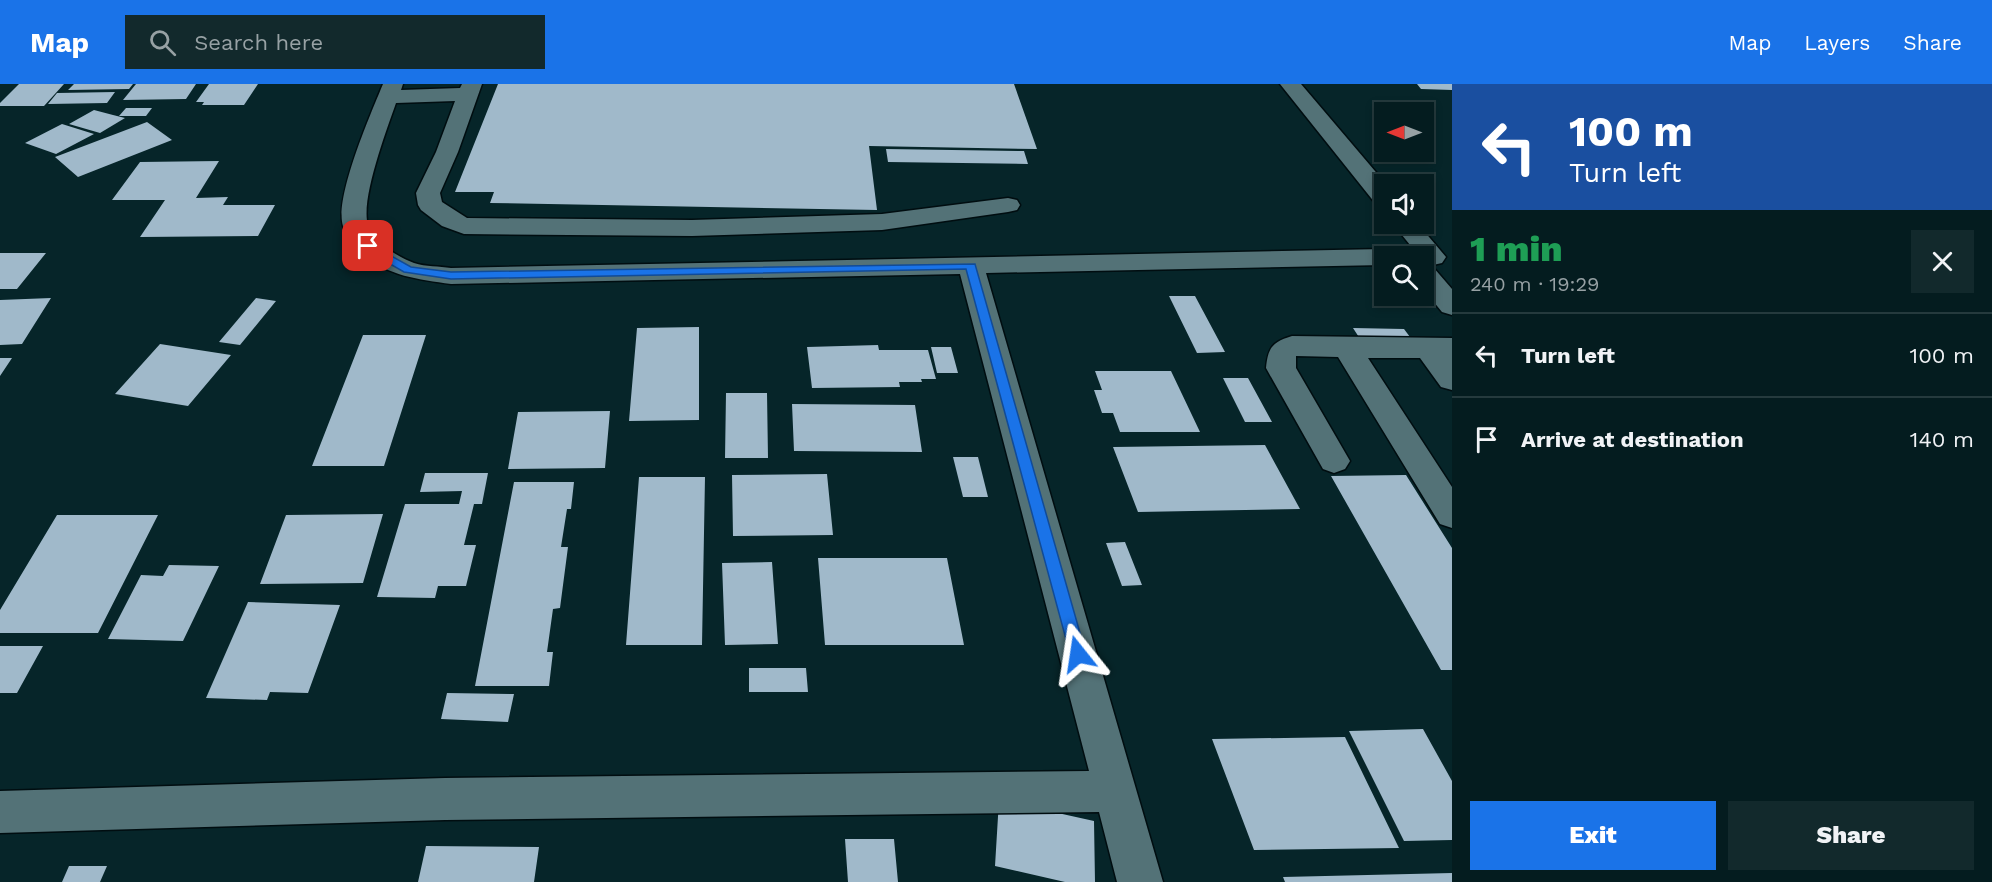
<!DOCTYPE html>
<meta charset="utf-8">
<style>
body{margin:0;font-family:"Work Sans",sans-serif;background:#12292c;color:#f1f3f6;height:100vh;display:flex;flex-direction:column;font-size:22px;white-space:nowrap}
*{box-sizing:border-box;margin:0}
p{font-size:20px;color:#97a1a4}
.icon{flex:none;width:33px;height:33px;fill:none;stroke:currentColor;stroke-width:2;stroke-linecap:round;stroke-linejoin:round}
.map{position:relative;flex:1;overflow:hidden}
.drawer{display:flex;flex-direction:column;background:#041c1f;width:540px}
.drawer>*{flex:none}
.top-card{background:#1a4fa0;color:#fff;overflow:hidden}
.needle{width:39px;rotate:270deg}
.fabs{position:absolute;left:1374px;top:18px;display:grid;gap:12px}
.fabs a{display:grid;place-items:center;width:60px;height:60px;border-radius:0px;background:#041c1f;box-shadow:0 3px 9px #0003,0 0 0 2px #253a3d;font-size:30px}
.pin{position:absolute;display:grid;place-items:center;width:51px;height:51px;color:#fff;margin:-26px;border-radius:12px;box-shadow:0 3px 9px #0006}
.me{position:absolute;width:66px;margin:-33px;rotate:345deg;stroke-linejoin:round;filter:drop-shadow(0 0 4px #0008)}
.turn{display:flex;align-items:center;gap:21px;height:126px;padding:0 18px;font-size:27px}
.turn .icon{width:78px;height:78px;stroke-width:2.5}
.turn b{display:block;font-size:42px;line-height:51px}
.round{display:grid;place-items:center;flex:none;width:63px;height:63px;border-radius:0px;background:#12292c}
.head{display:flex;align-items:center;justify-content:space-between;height:102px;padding:0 18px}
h1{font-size:36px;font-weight:800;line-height:45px;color:#1e9e55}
.button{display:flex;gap:12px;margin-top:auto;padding:12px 18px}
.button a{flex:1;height:69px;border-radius:0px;background:#1a73e8;color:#fff;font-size:24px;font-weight:800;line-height:69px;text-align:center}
.button a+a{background:#12292c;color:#f1f3f6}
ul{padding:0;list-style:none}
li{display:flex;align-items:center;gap:18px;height:84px;padding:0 18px;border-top:2px solid #253a3d}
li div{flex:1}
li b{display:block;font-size:22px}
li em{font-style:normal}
header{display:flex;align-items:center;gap:36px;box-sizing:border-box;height:84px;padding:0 30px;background:#1a73e8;color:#fff}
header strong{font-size:28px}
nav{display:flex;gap:33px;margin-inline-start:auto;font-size:21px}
.search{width:420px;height:54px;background:#12292c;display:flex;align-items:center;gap:15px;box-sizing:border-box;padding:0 21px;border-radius:0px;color:#97a1a4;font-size:22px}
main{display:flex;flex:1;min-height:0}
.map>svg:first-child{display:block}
.building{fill:#a0b9ca}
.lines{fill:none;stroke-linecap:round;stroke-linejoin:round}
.minor-casing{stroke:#000d10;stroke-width:3}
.minor{fill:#537277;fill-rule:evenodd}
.route{fill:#1a73e8;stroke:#114b97;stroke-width:1.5}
</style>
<header>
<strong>Map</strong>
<div class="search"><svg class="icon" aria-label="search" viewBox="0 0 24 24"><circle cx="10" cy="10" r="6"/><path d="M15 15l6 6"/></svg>Search here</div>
<nav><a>Map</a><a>Layers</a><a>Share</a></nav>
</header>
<main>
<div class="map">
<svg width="1452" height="798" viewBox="0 0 1452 798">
<rect width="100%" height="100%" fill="#062529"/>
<!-- building -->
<path class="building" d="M19 0H64L44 22H0V19Z
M74 0H133L129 5 68 6Z
M136 0H196L186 15 123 16Z
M209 0H258L244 21H202L204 18H196Z
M498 0H1014L1037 65 869 62 877 126 490 119 494 108H455Z
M1417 0H1452V6L1421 5Z
M115 8 107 19 48 20 57 9Z
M126 24H152L146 32H119Z
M94 26 113 31 125 34 100 49 69 40Z
M147 38 172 56 78 93 55 73Z
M62 40 94 50 56 70 25 59Z
M886 65 1024 67 1028 80 888 78Z
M219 77 196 114 228 113 223 121H275L258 152 140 153 165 116H112L140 78Z
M0 169H46L17 205H0Z
M1169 212H1195L1225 268 1197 269Z
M51 214 22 260 0 261V216Z
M256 214 276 217 240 261 219 258Z
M699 243V336L629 337 637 244Z
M1353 244 1404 245 1416 261H1364Z
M363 251H426L384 382H312Z
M160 260 231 271 188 322 115 310Z
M878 261 879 266H928L936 295H921L922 298H899L900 303 812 304 807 263Z
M931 263H951L958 289H937Z
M0 274H12L0 292Z
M1095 287H1171L1200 348H1120L1113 329H1102L1094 306H1102Z
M1223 294H1248L1272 338H1245Z
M726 309H767L768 374H725Z
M792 320 915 321 922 368 794 367Z
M610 327 605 384 508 385 518 328Z
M1265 361 1300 425 1138 428 1113 363Z
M953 373H978L988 413H963Z
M425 389H488L482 420H464H474L464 461H476L466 502H438L435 514 377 513 405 420H459L462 407 420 408Z
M827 390 833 451 733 452 732 391Z
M1406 391 1452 464V586H1441L1331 392Z
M639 393H705L702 561H626Z
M514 398H574L571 425H567L561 463H568L560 524 553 525 547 568H553L549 602H475Z
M383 430 363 499 260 500 286 431Z
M57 431H158L98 549H0V526Z
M1125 458 1142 501 1122 502 1106 459Z
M818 474H947L964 561H825Z
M772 478 778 560 725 561 722 479Z
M169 481 219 482 183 557 108 555 141 491 163 492Z
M248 518 340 521 308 609 270 608 267 616 206 614Z
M0 562H43L17 609H0Z
M749 584H806L808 608H749Z
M447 609 514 610 508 638 441 635Z
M1423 645 1452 697V756L1404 757 1349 647Z
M1345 653 1399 764 1254 766 1212 655Z
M999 716 1094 737 1095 798H1065L995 782Z
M845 755H894L898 798H848Z
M426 762 539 763 534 798H418Z
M69 782H107L100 798H62Z
M1452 789V798H1285L1283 793Z"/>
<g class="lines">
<defs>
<path id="minor" d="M383 0H403L401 6 460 4 462 0H482L458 68 440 109 442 118 467 134 692 136 882 130 1008 114 1017 116 1020 121 1017 126 1008 128 882 146 692 152 464 150 442 142 421 126 418 121 416 109 436 68 455 17 396 19C387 45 360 116 368 141 373 158 398 173 414 179 426 183 439 182 451 184L1384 165 1393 167 1397 172H1384V181L986 189 1163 798H1117L1099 728 445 736 0 749V707L445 694 1089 687 960 190 451 200C416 195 384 192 358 165 353 158 345 150 343 142 334 114 371 29 383 0Z
M1280 0H1301L1386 100 1384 121 1375 119Z
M1393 140H1418L1446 173 1442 179 1433 181 1424 179V172H1419Z
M1424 181 1433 183 1452 205V231L1442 228 1424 206Z
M1292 252 1452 254V306L1441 303 1420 274H1368L1452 403V444L1440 440 1338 273 1296 272V284L1350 377 1345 385 1334 389 1323 385 1266 284C1268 264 1272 258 1292 252Z"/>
</defs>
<!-- minor casing -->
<use href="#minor" class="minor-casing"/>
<!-- minor -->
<use href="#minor" class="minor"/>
</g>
<!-- route -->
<path class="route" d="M368 159 411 183 451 188 975 180 1086 570 1083 575 1078 577 1072 575 1070 570 966 185 451 195 404 188 364 165V160Z"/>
</svg>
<div class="fabs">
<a><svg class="needle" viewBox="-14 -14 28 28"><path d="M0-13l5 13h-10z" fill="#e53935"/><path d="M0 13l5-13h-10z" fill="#97a1a4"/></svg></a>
<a><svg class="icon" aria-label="sound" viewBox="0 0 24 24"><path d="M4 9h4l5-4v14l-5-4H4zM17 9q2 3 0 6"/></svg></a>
<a><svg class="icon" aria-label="search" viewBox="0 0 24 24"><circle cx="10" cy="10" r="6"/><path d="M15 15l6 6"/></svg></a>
</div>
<div class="pin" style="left:368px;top:162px;background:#d93025"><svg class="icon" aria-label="arrive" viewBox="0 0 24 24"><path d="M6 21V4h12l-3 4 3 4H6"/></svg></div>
<svg class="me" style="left:1078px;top:570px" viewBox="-20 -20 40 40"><path d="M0-17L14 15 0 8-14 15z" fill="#1a73e8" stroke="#fff" stroke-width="4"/></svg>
</div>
<section class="drawer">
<div class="top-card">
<div class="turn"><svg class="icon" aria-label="left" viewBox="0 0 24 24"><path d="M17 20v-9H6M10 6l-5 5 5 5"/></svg><div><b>100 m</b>Turn left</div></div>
</div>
<div class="head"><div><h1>1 min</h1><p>240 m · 19:29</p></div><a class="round"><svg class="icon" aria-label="close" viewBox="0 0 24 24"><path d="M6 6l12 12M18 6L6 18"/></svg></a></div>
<ul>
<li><svg class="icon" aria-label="left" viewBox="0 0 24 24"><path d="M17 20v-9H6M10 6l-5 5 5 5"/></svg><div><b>Turn left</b></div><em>100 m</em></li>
<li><svg class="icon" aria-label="arrive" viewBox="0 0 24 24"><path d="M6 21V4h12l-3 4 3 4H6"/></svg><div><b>Arrive at destination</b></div><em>140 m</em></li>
</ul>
<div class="button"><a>Exit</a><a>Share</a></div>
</section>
</main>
